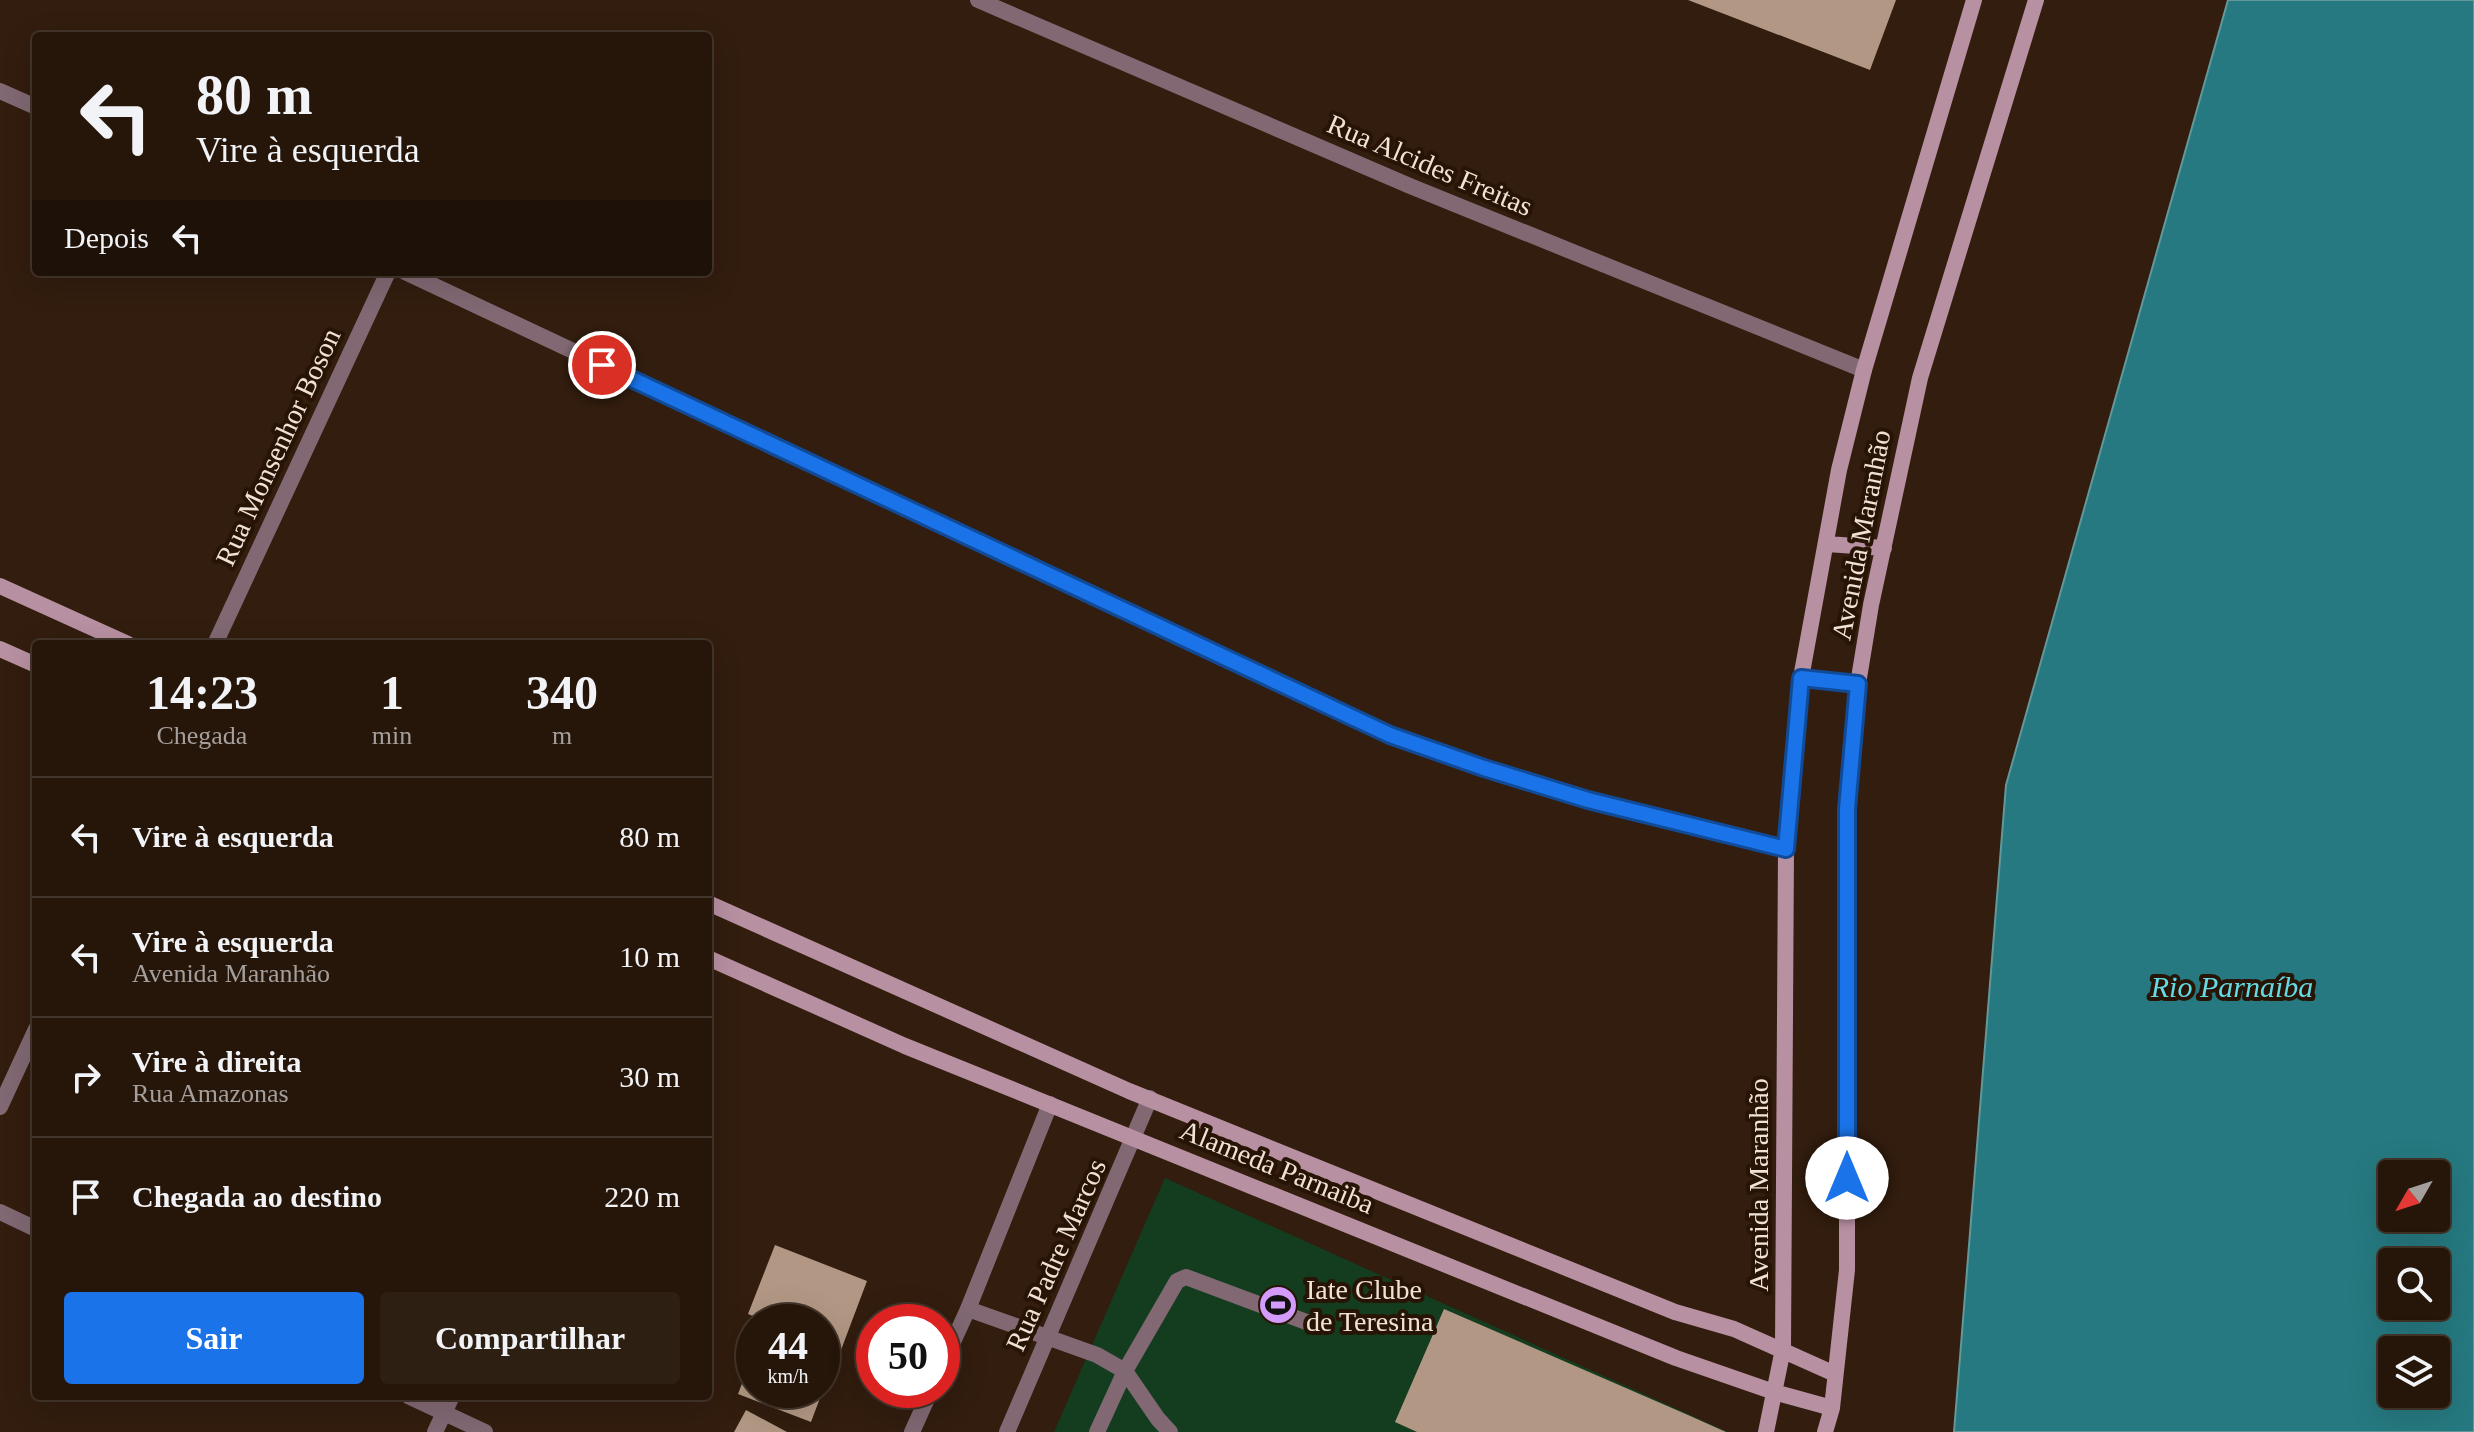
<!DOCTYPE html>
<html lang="pt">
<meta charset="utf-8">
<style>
body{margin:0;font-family:"Times New Roman",serif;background:#2e1f13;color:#f1f3f6;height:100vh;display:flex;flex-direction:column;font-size:30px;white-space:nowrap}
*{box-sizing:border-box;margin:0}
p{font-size:26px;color:#a49f9c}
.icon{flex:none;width:44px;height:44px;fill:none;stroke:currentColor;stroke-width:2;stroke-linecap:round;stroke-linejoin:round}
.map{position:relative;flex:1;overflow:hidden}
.details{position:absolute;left:32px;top:640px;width:680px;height:760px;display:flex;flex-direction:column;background:#26160a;border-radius:8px;box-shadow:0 8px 32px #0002,0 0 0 2px #42352b}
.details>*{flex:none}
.guide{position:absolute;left:32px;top:32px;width:680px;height:244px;border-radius:8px;box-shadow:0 8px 32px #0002,0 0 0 2px #42352b;background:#26160a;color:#f1f3f6;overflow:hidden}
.needle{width:52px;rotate:231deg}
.tools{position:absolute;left:2378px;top:1160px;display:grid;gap:16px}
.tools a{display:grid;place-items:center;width:72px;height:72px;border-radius:8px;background:#26160a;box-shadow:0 8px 32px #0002,0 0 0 2px #42352b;font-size:40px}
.speed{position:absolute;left:736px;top:1304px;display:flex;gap:16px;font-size:40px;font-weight:700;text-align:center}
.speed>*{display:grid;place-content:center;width:104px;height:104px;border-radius:50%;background:#26160a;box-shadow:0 8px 32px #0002,0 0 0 2px #42352b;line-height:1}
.speed small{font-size:20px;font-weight:400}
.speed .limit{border:12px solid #d22;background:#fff;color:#111}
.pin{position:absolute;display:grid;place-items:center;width:68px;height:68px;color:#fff;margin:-34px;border:4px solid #fff;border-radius:50%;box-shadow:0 2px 8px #0007}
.me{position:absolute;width:88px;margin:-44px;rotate:0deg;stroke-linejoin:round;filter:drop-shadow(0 0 6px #0008)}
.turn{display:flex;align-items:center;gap:28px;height:168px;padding:0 32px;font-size:36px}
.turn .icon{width:104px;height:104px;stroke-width:2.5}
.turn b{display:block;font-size:56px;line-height:68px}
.then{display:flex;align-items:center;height:76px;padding:0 32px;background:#0003;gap:16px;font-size:30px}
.eta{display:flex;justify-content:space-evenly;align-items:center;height:136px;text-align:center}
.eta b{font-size:48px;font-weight:800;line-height:56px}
.primary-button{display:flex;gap:16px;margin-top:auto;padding:16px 32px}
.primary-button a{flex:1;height:92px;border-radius:8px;background:#1a73e8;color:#fff;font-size:32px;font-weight:800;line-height:92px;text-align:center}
.primary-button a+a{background:#2e1f13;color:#f1f3f6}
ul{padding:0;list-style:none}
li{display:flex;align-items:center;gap:24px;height:120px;padding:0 32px;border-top:2px solid #42352b}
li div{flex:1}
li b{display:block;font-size:30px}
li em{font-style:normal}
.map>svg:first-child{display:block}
.green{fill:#143d1f}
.water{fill:#267980;stroke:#63989a;stroke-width:2;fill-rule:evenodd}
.building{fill:#b29884}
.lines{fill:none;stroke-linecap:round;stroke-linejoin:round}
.service{stroke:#816873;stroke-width:16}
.minor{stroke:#816873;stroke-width:16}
.secondary{stroke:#b790a1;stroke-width:16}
.route-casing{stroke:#114b97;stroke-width:20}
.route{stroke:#1a73e8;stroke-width:14}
.labels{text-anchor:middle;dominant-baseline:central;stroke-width:8;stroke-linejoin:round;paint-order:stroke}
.street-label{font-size:28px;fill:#f1e2d8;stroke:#281405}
.poi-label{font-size:28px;fill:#f1e2d8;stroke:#281405;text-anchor:start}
.water-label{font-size:30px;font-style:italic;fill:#63dae5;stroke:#281405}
</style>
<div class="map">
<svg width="2474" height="1432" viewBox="0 0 2474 1432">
<rect width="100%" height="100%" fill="#321d0e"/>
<!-- green -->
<path class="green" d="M1165 1178 1728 1432H1054Z"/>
<!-- water -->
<path class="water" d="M2228 0H2474V1432H1954L2006 785ZM2392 1174H2436V1218H2392ZM2392 1262H2436V1306H2392ZM2392 1350H2436V1394H2392Z"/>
<!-- building -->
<path class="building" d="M1688 0H1896L1870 70Z
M775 1245 867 1281 841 1350 822 1343V1322H768L748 1314Z
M1444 1309 1688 1415 1726 1432H1417L1395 1422Z
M822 1347 837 1353 811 1422 738 1394 754 1352V1390H822Z
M746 1410 787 1432H734Z"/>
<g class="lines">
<!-- service -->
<path class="service" d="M968 1309 1097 1355 1125 1371 1097 1432
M1170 1432 1158 1419 1125 1371 1177 1281 1186 1277 1309 1323"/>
<!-- minor -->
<path class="minor" d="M978 0 1410 186 1864 370
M0 91 36 107
M405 272 1390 735 1484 768 1588 800 1786 849
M215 644 388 272
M0 1107 36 1029
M0 1212 36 1229
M942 1366 968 1309 1050 1104
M408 1396 485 1432
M435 1432 452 1396
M912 1432 931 1390
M1007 1432 1150 1098"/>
<!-- secondary -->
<path class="secondary" d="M1827 544 1884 548
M0 586 128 644
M0 649 36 665
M1801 678 1858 684
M708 903 1129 1091 1675 1312 1734 1329 1835 1374
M708 958 905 1046 1676 1358 1774 1392 1832 1408
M1766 1432 1783 1349 1786 849 1801 678 1839 470 1864 370 1974 0
M1825 1432 1832 1408 1847 1270V809L1858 684 1871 605 1920 378 2036 0"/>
</g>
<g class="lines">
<defs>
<path id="route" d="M602 365 1390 735 1484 768 1588 800 1786 849 1801 678 1858 684 1847 809V1178"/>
</defs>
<!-- route casing -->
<use href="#route" class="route-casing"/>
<!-- route -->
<use href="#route" class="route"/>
</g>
<!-- icons -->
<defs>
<symbol id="stadium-disc" viewBox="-11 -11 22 22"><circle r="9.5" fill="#d39cfc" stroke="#281405"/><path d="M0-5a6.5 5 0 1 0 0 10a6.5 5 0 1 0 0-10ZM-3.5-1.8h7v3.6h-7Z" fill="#111"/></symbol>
</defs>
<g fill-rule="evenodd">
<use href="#stadium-disc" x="1256" y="1283" width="44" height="44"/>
</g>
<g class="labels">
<!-- street labels -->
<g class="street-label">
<text transform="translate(1430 165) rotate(23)">Rua Alcides Freitas</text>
<text transform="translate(278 447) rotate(-65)">Rua Monsenhor Boson</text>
<text transform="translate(1861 535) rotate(-79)">Avenida Maranhão</text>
<text transform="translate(1277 1167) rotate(22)">Alameda Parnaiba</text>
<text transform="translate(1758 1185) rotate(-90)">Avenida Maranhão</text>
<text transform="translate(1056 1255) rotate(-66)">Rua Padre Marcos</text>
</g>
<!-- poi labels -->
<g class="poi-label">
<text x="1306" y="1289">Iate Clube<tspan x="1306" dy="32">de Teresina</tspan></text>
</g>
<!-- water labels -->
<g class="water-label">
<text x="2232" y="986">Rio Parnaíba</text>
</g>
</g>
</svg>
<div class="tools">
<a><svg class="needle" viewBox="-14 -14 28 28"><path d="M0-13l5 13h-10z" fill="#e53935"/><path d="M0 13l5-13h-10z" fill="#a49f9c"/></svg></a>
<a><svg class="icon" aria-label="search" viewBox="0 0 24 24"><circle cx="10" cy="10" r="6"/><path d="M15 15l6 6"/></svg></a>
<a><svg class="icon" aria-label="layers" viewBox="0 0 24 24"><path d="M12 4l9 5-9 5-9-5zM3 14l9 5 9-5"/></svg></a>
</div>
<div class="speed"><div>44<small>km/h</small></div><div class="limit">50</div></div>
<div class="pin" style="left:602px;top:365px;background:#d93025"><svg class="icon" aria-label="arrive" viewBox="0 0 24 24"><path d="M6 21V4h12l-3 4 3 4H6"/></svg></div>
<svg class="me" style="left:1847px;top:1178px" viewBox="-20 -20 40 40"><circle r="19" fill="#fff"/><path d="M0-13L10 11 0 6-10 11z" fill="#1a73e8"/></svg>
<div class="guide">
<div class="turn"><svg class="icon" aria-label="left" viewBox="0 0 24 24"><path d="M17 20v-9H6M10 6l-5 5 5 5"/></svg><div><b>80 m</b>Vire à esquerda</div></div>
<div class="then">Depois<svg class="icon" aria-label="left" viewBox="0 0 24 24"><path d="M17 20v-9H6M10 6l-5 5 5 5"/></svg></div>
</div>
<section class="details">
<div class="eta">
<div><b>14:23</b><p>Chegada</p></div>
<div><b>1</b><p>min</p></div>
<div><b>340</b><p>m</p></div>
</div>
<ul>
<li><svg class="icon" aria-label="left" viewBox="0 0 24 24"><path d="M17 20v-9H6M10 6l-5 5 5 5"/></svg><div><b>Vire à esquerda</b></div><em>80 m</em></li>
<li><svg class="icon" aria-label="left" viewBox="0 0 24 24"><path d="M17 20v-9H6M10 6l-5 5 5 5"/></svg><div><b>Vire à esquerda</b><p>Avenida Maranhão</p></div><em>10 m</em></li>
<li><svg class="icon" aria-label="right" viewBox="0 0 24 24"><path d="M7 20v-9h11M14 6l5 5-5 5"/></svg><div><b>Vire à direita</b><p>Rua Amazonas</p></div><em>30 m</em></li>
<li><svg class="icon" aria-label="arrive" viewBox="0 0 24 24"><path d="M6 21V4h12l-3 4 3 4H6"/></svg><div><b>Chegada ao destino</b></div><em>220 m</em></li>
</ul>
<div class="primary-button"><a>Sair</a><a>Compartilhar</a></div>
</section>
</div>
